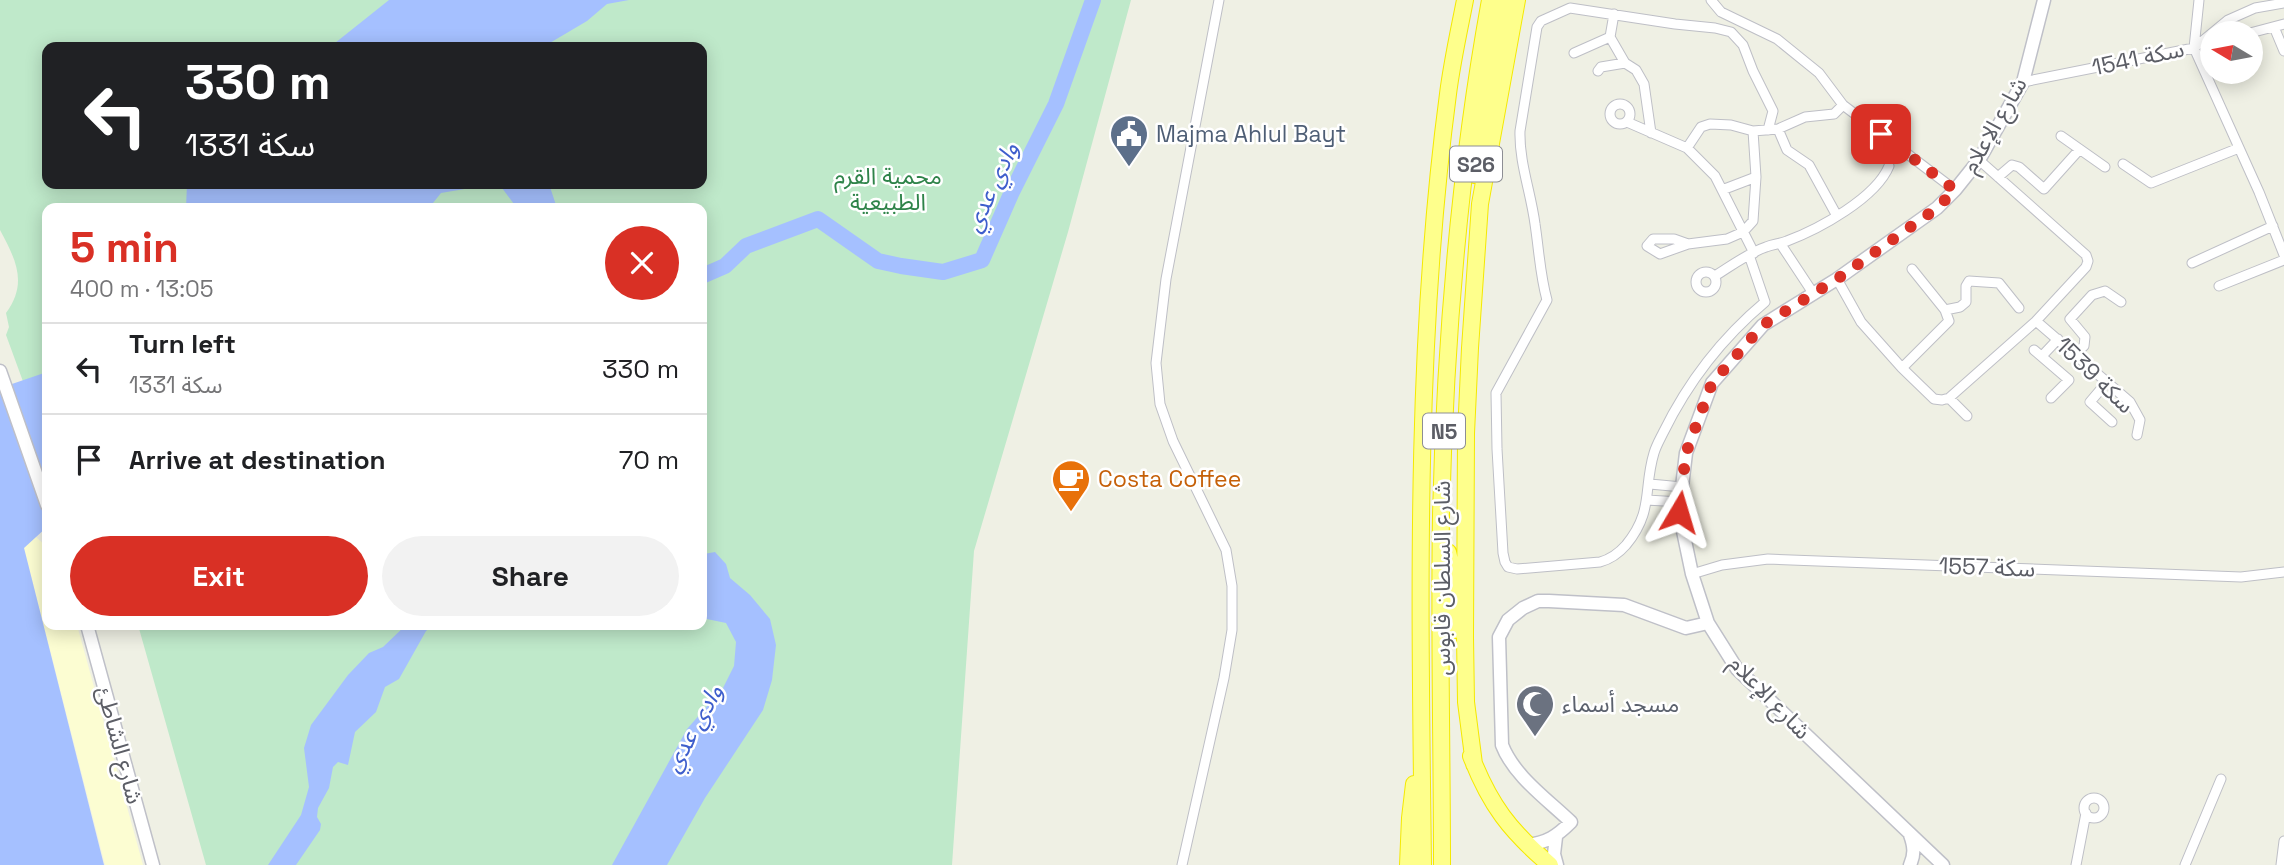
<!DOCTYPE html>
<meta charset="utf-8">
<style>
body{margin:0;font-family:"Space Grotesk","Noto Sans Arabic",sans-serif;background:#f2f2f2;color:#202124;height:100vh;display:flex;flex-direction:column;font-size:26px;white-space:nowrap}
*{box-sizing:border-box;margin:0}
p{font-size:23px;color:#757577}
.icon{flex:none;width:38px;height:38px;fill:none;stroke:currentColor;stroke-width:2;stroke-linecap:round;stroke-linejoin:round}
.map{position:relative;flex:1;overflow:hidden}
.sheet{position:absolute;left:42px;top:203px;width:665px;height:427px;display:flex;flex-direction:column;background:#fff;border-radius:14px;box-shadow:0 4px 18px #0003}
.sheet>*{flex:none}
.guide{position:absolute;left:42px;top:42px;width:665px;height:147px;border-radius:14px;box-shadow:0 4px 18px #0003;background:#202124;color:#fff;overflow:hidden}
.needle{width:46px;rotate:280deg}
.controls{position:absolute;left:2200px;top:21px;display:grid;gap:14px}
.controls a{display:grid;place-items:center;width:63px;height:63px;border-radius:50%;background:#fff;box-shadow:0 4px 18px #0003;font-size:35px}
.pin{position:absolute;display:grid;place-items:center;width:60px;height:60px;color:#fff;margin:-30px;border-radius:14px;box-shadow:0 4px 10px #0006}
.me{position:absolute;width:77px;margin:-38px;rotate:7deg;stroke-linejoin:round;filter:drop-shadow(0 0 5px #0008)}
.turn{display:flex;align-items:center;gap:24px;height:147px;padding:0 28px;font-size:32px}
.turn .icon{width:91px;height:91px;stroke-width:2.5}
.turn b{display:block;font-size:49px;line-height:60px}
.round{display:grid;place-items:center;flex:none;width:74px;height:74px;border-radius:37px;background:#f2f2f2}
.summary{display:flex;align-items:center;justify-content:space-between;height:119px;padding:0 28px}
h1{font-size:42px;font-weight:700;line-height:52px;color:#d93025}
.primary-button{display:flex;gap:14px;margin-top:auto;padding:14px 28px}
.primary-button a{flex:1;height:80px;border-radius:42px;background:#d93025;color:#fff;font-size:28px;font-weight:700;line-height:80px;text-align:center}
.primary-button a+a{background:#f2f2f2;color:#202124}
ul{padding:0;list-style:none}
li{display:flex;align-items:center;gap:21px;height:91px;padding:0 28px;border-top:2px solid #e0e0e0}
li div{flex:1}
li b{display:block;font-size:26px}
li em{font-style:normal}
.map>svg:first-child{display:block}
.green{fill:#bfe9ca;fill-rule:evenodd}
.sand{fill:#fcfdd2}
.water{fill:#a5c0ff}
.lines{fill:none;stroke-linecap:round;stroke-linejoin:round}
.river{stroke:#a5c0ff;stroke-width:16}
.street-casing{stroke:#bebfc6;stroke-width:11}
.secondary-casing{stroke:#bfc0c8;stroke-width:15}
.highway-casing{stroke:#f4e900;stroke-width:18}
.street{stroke:#fff;stroke-width:9}
.secondary{stroke:#fff;stroke-width:12}
.highway{stroke:#feff8c;stroke-width:16}
.route{stroke:#d93025;stroke-width:12;stroke-dasharray:0 21.6}
.labels{text-anchor:middle;dominant-baseline:central;stroke-width:5;stroke-linejoin:round;paint-order:stroke}
.shield{fill:#fff;stroke:#8d8e94;stroke-width:2}
.shield-label{font-size:21px;font-weight:bold;fill:#5c5e66}
.street-label{font-size:23px;fill:#5c5e66;stroke:#fff}
.service-label{font-size:23px;fill:#4e5e75;stroke:#fff;text-anchor:start}
.park-label{font-size:23px;fill:#2e8349;stroke:#fff}
.food-label{font-size:23px;fill:#c56008;stroke:#fff;text-anchor:start}
.worship-label{font-size:23px;fill:#5b616d;stroke:#fff;text-anchor:start}
.water-label{font-size:24px;font-style:italic;fill:#3e5ecc;stroke:#fff}
</style>
<div class="map">
<svg width="2284" height="865" viewBox="0 0 2284 865">
<rect width="100%" height="100%" fill="#eff0e4"/>
<!-- green -->
<path class="green" d="M0 0H1131L1068 232 974 551 952 865H206L138 625H702V208H47V447L6 335 9 327 6 313C28 283 16 260 0 230ZM47 47H702V184H47Z"/>
<!-- sand -->
<path class="sand" d="M35 536 47 547V625H77L143 865H105L24 548Z"/>
<!-- water -->
<path class="water" d="M389 0H629L607 4 587 21 543 47H330Z
M187 184H494L441 193 429 208H186Z
M499 184H549L557 208H517Z
M47 372V527L24 548 104 865H0V383L9 385Z
M715 552 726 564 730 578 750 595 770 619 776 645 772 680 763 710 705 798 667 865H612L687 729 723 688 734 666 736 642 726 623 702 618V557L704 554Z
M406 625H433L426 631 399 679 385 687 376 712 355 732 348 765 338 762 333 767 329 788 318 808 317 817 321 824 320 830 296 865H268L301 815 309 787 304 748 311 725 348 675 369 653 383 647Z"/>
<g class="lines">
<!-- river -->
<path class="river" d="M702 276 725 266 746 246 818 219 878 261 901 266 943 272 982 260 1011 194 1056 104 1093 0"/>
<defs>
<path id="street" d="M1711 0 1721 12 1777 39 1819 73 1843 105 1955 190
M2199 0 2194 48 2259 192 2284 255
M1614 14 1610 37 1625 63 1636 70 1644 84 1651 133
M2274 27 2284 51
M2250 33 2284 24
M1574 53 1610 37
M1598 71 1601 67 1625 63
M2023 82 2194 48 2228 20 2255 8 2284 3
M1610 114a10 10 0 1 1 20 0a10 10 0 1 1-20 0Z
M1627 122 1687 148 1715 176 1754 253
M1778 129 1787 150 1809 165 1837 216
M2061 136 2105 167
M1687 148 1701 127 1710 124 1731 125 1753 131 1778 129 1805 117 1834 114 1843 105
M2123 164 2151 183 2239 148
M1998 177 2012 165 2019 167 2044 189 2079 150
M1722 190 1756 177
M1780 243 1813 293
M1688 244 1660 254 1647 246 1653 239H1674L1688 244 1727 239 1743 232 1753 221 1756 177 1753 131
M1749 255 1765 302C1722 338 1688 382 1663 433 1660 439 1656 446 1654 453 1643 489 1654 511 1626 545 1619 553 1611 559 1600 562L1517 569 1508 567 1505 562 1503 553 1497 449 1496 393 1547 300C1540 275 1539 250 1535 224 1531 193 1519 162 1520 131L1537 27 1541 21 1570 8 1675 24 1715 28 1731 32 1743 45 1753 71 1773 111 1768 130
M2192 263 2273 226
M1696 282a10 10 0 1 1 20 0a10 10 0 1 1-20 0Z
M1715 276C1731 266 1748 253 1766 247 1773 244 1780 244 1787 241 1819 229 1876 198 1889 166
M1837 279 1861 322 1902 368 1934 399 1942 400 1949 398 2036 321 2086 267 2088 261 2086 255 1979 160
M2219 286 2284 260
M1945 310 1960 307 1966 302V286L1969 281 1999 283 2019 308
M2036 321 2130 402 2140 420 2137 435
M2034 350 2069 380 2051 398
M2075 354 2084 346 2085 337 2070 319 2092 295 2105 291 2121 302
M2042 356 2058 339
M1902 368 1949 321 1945 310 1912 269
M2107 382 2090 402 2112 422
M1949 398 1967 416
M1650 484 1682 487
M1647 500 1680 502
M1692 574 1722 565 1768 559 2241 577 2284 572
M2084 808a10 10 0 1 1 20 0a10 10 0 1 1-20 0Z
M1182 865 1224 678 1232 630V586L1226 550 1173 441 1160 404 1156 363 1166 279 1219 0
M2076 865 2086 813
M2185 865 2221 779
M2281 865 2284 841"/>
<path id="secondary" d="M0 371 47 505
M87 625 153 865
M1910 835C1914 846 1915 854 1910 865
M1556 837 1554 854 1557 865
M1526 845C1547 843 1557 836 1571 822 1547 799 1514 776 1502 745L1499 637 1508 620 1523 608 1538 601H1549L1624 605 1686 628 1708 623
M1943 865 1737 669 1708 623 1692 574 1679 512 1686 453 1712 383 1763 325 1837 279 1937 208 1955 190 1979 160 2023 82 2044 0"/>
<path id="highway" d="M1475 175 1504 0
M1448 552 1453 573 1455 630
M1471 756C1490 805 1510 831 1550 865
M1474 764 1466 702 1465 637 1466 433 1470 348 1480 204 1517 0
M1408 865 1410 818 1414 784
M1423 865C1420 608 1414 349 1448 94 1452 62 1459 31 1465 0
M1442 865C1442 749 1439 632 1441 516 1445 343 1459 170 1490 0"/>
</defs>
<!-- street casing -->
<use href="#street" class="street-casing"/>
<!-- secondary casing -->
<use href="#secondary" class="secondary-casing"/>
<!-- highway casing -->
<use href="#highway" class="highway-casing"/>
<!-- street -->
<use href="#street" class="street"/>
<!-- secondary -->
<use href="#secondary" class="secondary"/>
<!-- highway -->
<use href="#highway" class="highway"/>
</g>
<g class="lines">
<!-- route -->
<path class="route" d="M1679 512 1686 453 1712 383 1763 325 1837 279 1937 208 1955 190 1881 134"/>
</g>
<!-- icons -->
<defs>
<symbol id="civic-pin" viewBox="-11 -11 22 30"><path d="M0 17L-7.5 6A9.5 9.5 0 1 1 7.5 6Z" fill="#5c6f8a" stroke="#fff"/><path d="M-.6-6.5H3V-4.5H.6V-3L4-1V1h2V6H-6V1h2V-1L-.6-3ZM-1.2 2.5V6h2.4V2.5Z" fill="#fff"/></symbol>
<symbol id="cafe-pin" viewBox="-11 -11 22 30"><path d="M0 17L-7.5 6A9.5 9.5 0 1 1 7.5 6Z" fill="#e8710a" stroke="#fff"/><path d="M-5.5-4.5H6V0H3Q3 3.5 0 3.5H-2.5Q-5.5 3.5-5.5 0ZM3-3.2v2h1.7v-2ZM-6 4.5H4V6H-6Z" fill="#fff"/></symbol>
<symbol id="mosque-pin" viewBox="-11 -11 22 30"><path d="M0 17L-7.5 6A9.5 9.5 0 1 1 7.5 6Z" fill="#6b7280" stroke="#fff"/><path d="M3.5-4.9A6 6 0 1 0 3.5 4.9A5 5 0 1 1 3.5-4.9Z" fill="#fff"/></symbol>
</defs>
<g fill-rule="evenodd">
<use href="#civic-pin" x="1107" y="112" width="44" height="60"/>
<use href="#cafe-pin" x="1049" y="457" width="44" height="60"/>
<use href="#mosque-pin" x="1513" y="682" width="44" height="60"/>
</g>
<g class="labels">
<!-- shield labels -->
<g class="shield">
<rect x="1450" y="146.5" width="52" height="35" rx="5"/>
<rect x="1423" y="413.5" width="42" height="35" rx="5"/>
</g>
<g class="shield-label">
<text x="1476" y="164">S26</text>
<text x="1444" y="431">N5</text>
</g>
<!-- street labels -->
<g class="street-label">
<text transform="translate(2138 58) rotate(-12)">سكة 1541</text>
<text transform="translate(1994 125) rotate(-60)">شارع الإعلام</text>
<text transform="translate(2095 375) rotate(44)">سكة 1539</text>
<text transform="translate(1987 567) rotate(2)">سكة 1557</text>
<text transform="translate(1442 578) rotate(-90)">شارع السلطان قابوس</text>
<text transform="translate(1770 697) rotate(46)">شارع الإعلام</text>
<text transform="translate(120 745) rotate(75)">شارع الشاطئ</text>
</g>
<!-- service labels -->
<g class="service-label">
<text x="1156" y="134">Majma Ahlul Bayt</text>
</g>
<!-- park labels -->
<g class="park-label">
<text x="888" y="176">محمية القرم<tspan x="888" dy="26">الطبيعية</tspan></text>
</g>
<!-- food labels -->
<g class="food-label">
<text x="1098" y="479">Costa Coffee</text>
</g>
<!-- worship labels -->
<g class="worship-label">
<text x="1562" y="704">مسجد أسماء</text>
</g>
<!-- water labels -->
<g class="water-label">
<text transform="translate(991 187) rotate(-65)">وادي عدي</text>
<text transform="translate(693 728) rotate(-61)">وادي عدي</text>
</g>
</g>
</svg>
<div class="controls">
<a><svg class="needle" viewBox="-14 -14 28 28"><path d="M0-13l5 13h-10z" fill="#e53935"/><path d="M0 13l5-13h-10z" fill="#757577"/></svg></a>
</div>
<div class="pin" style="left:1881px;top:134px;background:#d93025"><svg class="icon" aria-label="arrive" viewBox="0 0 24 24"><path d="M6 21V4h12l-3 4 3 4H6"/></svg></div>
<svg class="me" style="left:1679px;top:512px" viewBox="-20 -20 40 40"><path d="M0-17L14 15 0 8-14 15z" fill="#d93025" stroke="#fff" stroke-width="4"/></svg>
<div class="guide">
<div class="turn"><svg class="icon" aria-label="left" viewBox="0 0 24 24"><path d="M17 20v-9H6M10 6l-5 5 5 5"/></svg><div><b>330 m</b>سكة 1331</div></div>
</div>
<section class="sheet">
<div class="summary"><div><h1>5 min</h1><p>400 m · 13:05</p></div><a class="round" style="background:#d93025;color:#fff"><svg class="icon" aria-label="close" viewBox="0 0 24 24"><path d="M6 6l12 12M18 6L6 18"/></svg></a></div>
<ul>
<li><svg class="icon" aria-label="left" viewBox="0 0 24 24"><path d="M17 20v-9H6M10 6l-5 5 5 5"/></svg><div><b>Turn left</b><p>سكة 1331</p></div><em>330 m</em></li>
<li><svg class="icon" aria-label="arrive" viewBox="0 0 24 24"><path d="M6 21V4h12l-3 4 3 4H6"/></svg><div><b>Arrive at destination</b></div><em>70 m</em></li>
</ul>
<div class="primary-button"><a>Exit</a><a>Share</a></div>
</section>
</div>
